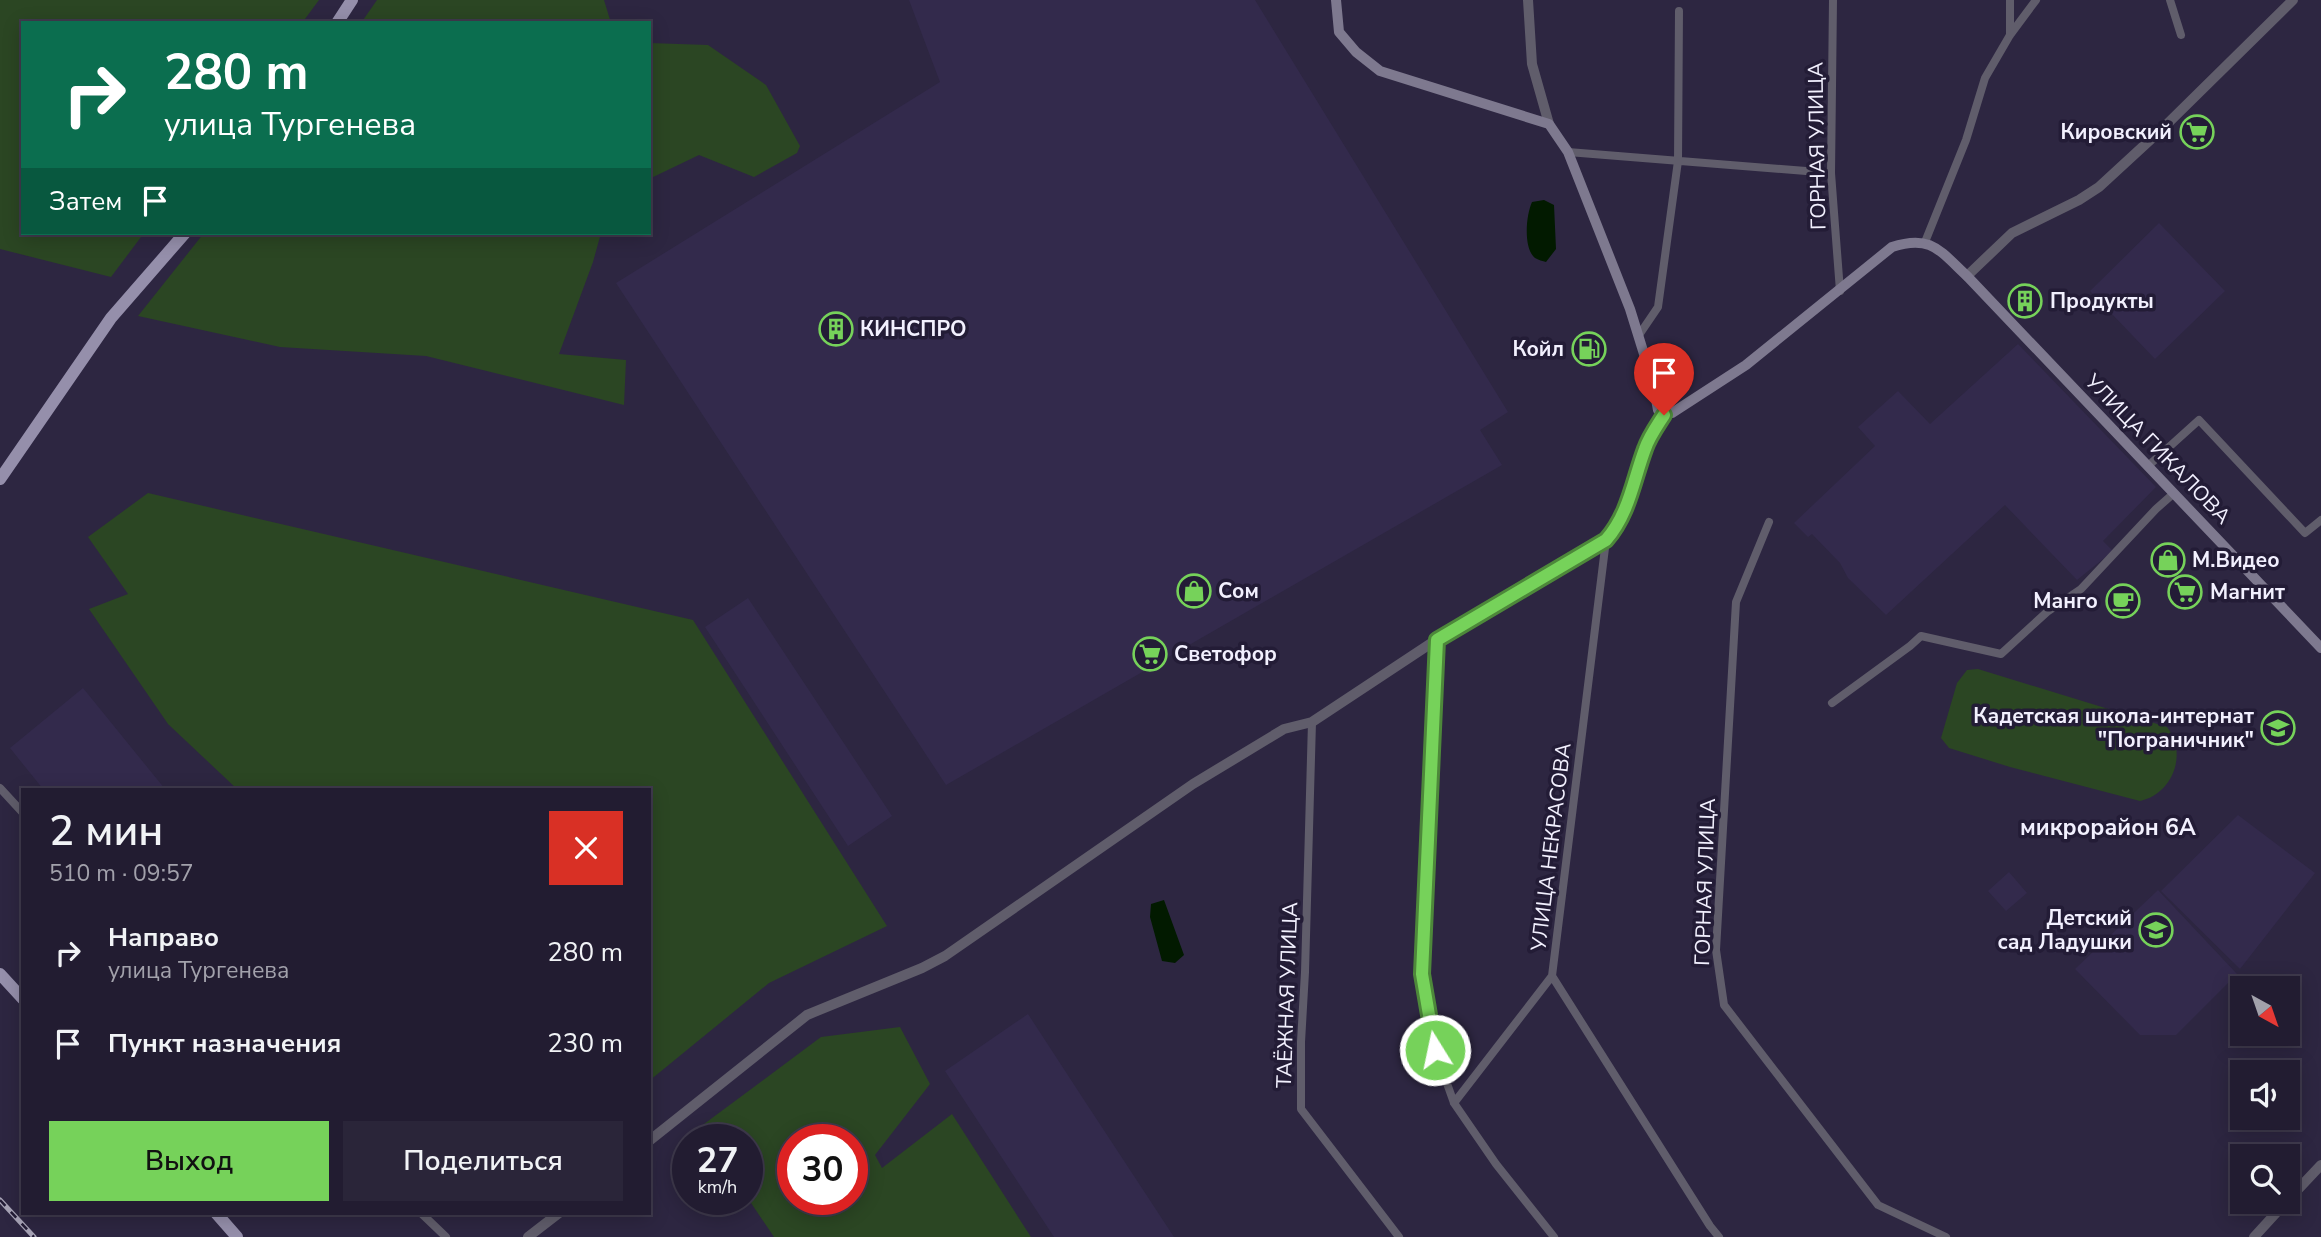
<!DOCTYPE html>
<html lang="ru">
<meta charset="utf-8">
<style>
body{margin:0;font-family:"Nunito Sans",sans-serif;background:#2a2539;color:#f1f3f6;height:100vh;display:flex;flex-direction:column;font-size:26px;white-space:nowrap}
*{box-sizing:border-box;margin:0}
p{font-size:23px;color:#a2a1ab}
.icon{flex:none;width:38px;height:38px;fill:none;stroke:currentColor;stroke-width:2;stroke-linecap:round;stroke-linejoin:round}
.map{position:relative;flex:1;overflow:hidden}
.side{position:absolute;left:21px;top:788px;width:630px;height:427px;display:flex;flex-direction:column;background:#221c31;border-radius:0px;box-shadow:0 4px 18px #0003,0 0 0 2px #3f3a4d}
.side>*{flex:none}
.guide{position:absolute;left:21px;top:21px;width:630px;height:214px;border-radius:0px;box-shadow:0 4px 18px #0003,0 0 0 2px #3f3a4d;background:#0b6e4f;color:#fff;overflow:hidden}
.needle{width:46px;rotate:140deg}
.controls{position:absolute;left:2230px;top:976px;display:grid;gap:14px}
.controls a{display:grid;place-items:center;width:70px;height:70px;border-radius:0px;background:#221c31;box-shadow:0 4px 18px #0003,0 0 0 2px #3f3a4d;font-size:35px}
.speed{position:absolute;left:672px;top:1124px;display:flex;gap:14px;font-size:35px;font-weight:700;text-align:center}
.speed>*{display:grid;place-content:center;width:91px;height:91px;border-radius:50%;background:#221c31;box-shadow:0 4px 18px #0003,0 0 0 2px #3f3a4d;line-height:1}
.speed small{font-size:18px;font-weight:400}
.speed .limit{border:10px solid #d22;background:#fff;color:#111}
.pin{position:absolute;display:grid;place-items:center;width:60px;height:60px;color:#fff;margin:-72px -30px;border-radius:50% 50% 50% 0;rotate:-45deg;box-shadow:0 0 7px #0007}
.pin .icon{rotate:45deg}
.me{position:absolute;width:77px;margin:-38px;rotate:350deg;stroke-linejoin:round;filter:drop-shadow(0 0 5px #0008)}
.turn{display:flex;align-items:center;gap:24px;height:147px;padding:0 28px;font-size:32px}
.turn .icon{width:91px;height:91px;stroke-width:2.5}
.turn b{display:block;font-size:49px;line-height:60px}
.then{display:flex;align-items:center;height:66px;padding:0 28px;background:#0003;gap:14px;font-size:26px}
.round{display:grid;place-items:center;flex:none;width:74px;height:74px;border-radius:0px;background:#2a2539}
.overview{display:flex;align-items:center;justify-content:space-between;height:119px;padding:0 28px}
h1{font-size:42px;font-weight:600;line-height:52px}
.action{display:flex;gap:14px;margin-top:auto;padding:14px 28px}
.action a{flex:1;height:80px;border-radius:0px;background:#76d25a;color:#111;font-size:28px;font-weight:600;line-height:80px;text-align:center}
.action a+a{background:#2a2539;color:#f1f3f6}
ul{padding:0;list-style:none}
li{display:flex;align-items:center;gap:21px;height:91px;padding:0 28px}
li div{flex:1}
li b{display:block;font-size:26px}
li em{font-style:normal}
.map>svg:first-child{display:block}
.built{fill:#332a4c}
.green{fill:#2b4623;fill-rule:evenodd}
.water{fill:#021a00}
.lines{fill:none;stroke-linecap:round;stroke-linejoin:round}
.minor{stroke:#605d6b;stroke-width:8}
.tertiary{stroke:#605d6b;stroke-width:10}
.secondary{stroke:#7e798f;stroke-width:10}
.primary{stroke:#958fab;stroke-width:12}
.rail-casing{stroke:#a7a3b6;stroke-width:5}
.rail{stroke:#231c36;stroke-width:2.5;stroke-dasharray:8;stroke-linecap:butt}
.route-casing{stroke:#4d883a;stroke-width:18}
.route{stroke:#76d25a;stroke-width:12}
.labels{text-anchor:middle;dominant-baseline:central;stroke-width:7;stroke-linejoin:round;paint-order:stroke}
.poi-label{font-size:21px;font-weight:bold;fill:#f2f0fe;stroke:#231c36;text-anchor:start}
.street-label{font-size:21px;fill:#f2f0fe;stroke:#231c36}
.neighbourhood-label{font-size:23px;font-weight:bold;fill:#f2f0fe;stroke:#231c36}
</style>
<div class="map">
<svg width="2321" height="1237" viewBox="0 0 2321 1237">
<rect width="100%" height="100%" fill="#2d2641"/>
<!-- built -->
<path class="built" d="M909 0H1255L1508 412 1480 430 1502 465 946 785 616 283 940 82Z
M2159 223 2225 291 2155 359 2090 291Z
M2018 344 2156 487 2103 541 2113 551 2077 580 2005 505 1886 615 1848 578 1840 563 1812 534 1808 537 1794 523 1875 446 1858 427 1898 391 1930 424Z
M748 598 892 816 848 846 705 627Z
M83 688 165 789H43L10 748Z
M2238 815 2315 873 2240 969 2161 891Z
M2009 872 2027 893 2006 911 1988 891Z
M2158 890 2237 974 2176 1035H2140L2075 969Z
M1028 1014 1086 1103 1174 1237H1054L945 1071Z"/>
<!-- green -->
<path class="green" d="M0 0H319L302 23H23V233H144L111 277 0 249Z
M377 0H604L611 23H361Z
M649 43 708 45 766 85 800 146 797 153 754 177 699 155 649 179Z
M204 233H601L593 262 559 354 626 360 624 405 426 356 280 347 138 316Z
M148 493 693 620 887 926 769 983 649 1081V789H237L168 724 89 609 128 594 88 537Z
M1978 669 2167 727C2188 753 2173 794 2140 801L2010 767 1949 748 1941 738 1957 683 1967 670Z
M900 1027 930 1084 875 1155 882 1168 952 1114 1031 1237H774L747 1197V1139H708L700 1127 821 1037ZM852 1139V1199H793V1139Z"/>
<!-- water -->
<path class="water" d="M1544 200 1554 205 1556 249 1546 262C1543 261 1538 260 1535 258 1523 248 1526 215 1532 202Z
M1164 900 1184 955 1175 963 1162 961 1150 917 1151 904Z"/>
<g class="lines">
<!-- minor -->
<path class="minor" d="M1833 0 1831 173 1840 291
M2170 0 2181 35
M2010 35V0
M1568 152 1831 173
M1925 242 1966 140 1985 78 2010 35 2036 0
M1639 335 1658 307 1678 161 1679 11
M2148 466 2199 420 2305 533 2321 520
M1769 522 1736 602 1716 950 1724 1005 1878 1205 1946 1237
M1606 540 1552 976 1710 1226 1719 1237
M1436 640 1422 974 1435 1050 1454 1103 1496 1164 1554 1237
M1832 703 1910 646 1921 636 2001 654 2047 612 2081 589 2156 509 2173 494
M1312 722 1305 972 1301 1042V1109L1399 1237
M0 788 23 813
M1454 1103 1552 976
M421 1213 446 1237"/>
<!-- tertiary -->
<path class="tertiary" d="M1528 0 1532 64 1549 124
M1967 276 2012 233 2079 200 2099 187 2162 129 2293 0
M649 1141 807 1015 922 968 945 956 1193 784 1284 729 1312 722 1436 640 1606 540C1629 514 1633 481 1645 449 1649 437 1657 426 1664 415
M2287 1201 2321 1165
M528 1237 559 1213
M2254 1237 2286 1202"/>
<!-- secondary -->
<path class="secondary" d="M1336 0 1339 32 1356 52 1380 71 1549 124 1568 152 1630 309 1653 383 1658 410 1664 415 1672 413 1746 365 1892 247C1931 234 1940 251 1967 276L2321 648"/>
<!-- primary -->
<path class="primary" d="M337 23 352 0
M0 479 111 318 185 233
M0 974 23 999
M216 1213 237 1237"/>
<defs>
<path id="rail" d="M0 1200 34 1237"/>
</defs>
<!-- rail casing -->
<use href="#rail" class="rail-casing"/>
<!-- rail -->
<use href="#rail" class="rail"/>
</g>
<g class="lines">
<defs>
<path id="route" d="M1435 1050 1422 974 1437 640 1606 540C1629 514 1633 481 1645 449 1649 437 1657 426 1664 415"/>
</defs>
<!-- route casing -->
<use href="#route" class="route-casing"/>
<!-- route -->
<use href="#route" class="route"/>
</g>
<!-- icons -->
<defs>
<symbol id="supermarket-ring" viewBox="-11 -11 22 22"><circle r="9.5" fill="#231c36" stroke="#76d25a" stroke-width="1.5"/><path d="M-6-5.5h2.5l.6 2H6L4.5 2H-2.5L-4.4-4H-6ZM-1.5 3.2a1.3 1.3 0 1 0 .1 0ZM3 3.2a1.3 1.3 0 1 0 .1 0Z" fill="#76d25a"/></symbol>
<symbol id="building-ring" viewBox="-11 -11 22 22"><circle r="9.5" fill="#231c36" stroke="#76d25a" stroke-width="1.5"/><path d="M-4-6H4V6H1V3H-1V6H-4ZM-2.5-4.3h1.7v1.8h-1.7ZM.8-4.3h1.7v1.8H.8ZM-2.5-1h1.7V.8h-1.7ZM.8-1h1.7V.8H.8Z" fill="#76d25a"/></symbol>
<symbol id="fuel-ring" viewBox="-11 -11 22 22"><circle r="9.5" fill="#231c36" stroke="#76d25a" stroke-width="1.5"/><path d="M-5.5-6h7V0h2V4h1.3V-2.5L3-4.5l.8-.8L6-3V5H2.5V1h-1V6h-7ZM-4.2-4.7v3.2H.2V-4.7Z" fill="#76d25a"/></symbol>
<symbol id="shop-ring" viewBox="-11 -11 22 22"><circle r="9.5" fill="#231c36" stroke="#76d25a" stroke-width="1.5"/><path d="M-5-2.5h2.3a2.7 3.5 0 0 1 5.4 0H5L5.5 6h-11ZM-1.5-2.5h3a1.5 2.3 0 0 0-3 0Z" fill="#76d25a"/></symbol>
<symbol id="cafe-ring" viewBox="-11 -11 22 22"><circle r="9.5" fill="#231c36" stroke="#76d25a" stroke-width="1.5"/><path d="M-5.5-4.5H6V0H3Q3 3.5 0 3.5H-2.5Q-5.5 3.5-5.5 0ZM3-3.2v2h1.7v-2ZM-6 4.5H4V6H-6Z" fill="#76d25a"/></symbol>
<symbol id="school-ring" viewBox="-11 -11 22 22"><circle r="9.5" fill="#231c36" stroke="#76d25a" stroke-width="1.5"/><path d="M0-5L7-2L0 1L-7-2ZM-4 1L0 2.5L4 1V4Q0 6-4 4Z" fill="#76d25a"/></symbol>
</defs>
<g fill-rule="evenodd">
<use href="#supermarket-ring" x="2178" y="113" width="38" height="38"/>
<use href="#building-ring" x="2006" y="282" width="38" height="38"/>
<use href="#building-ring" x="817" y="310" width="38" height="38"/>
<use href="#fuel-ring" x="1570" y="330" width="38" height="38"/>
<use href="#shop-ring" x="2149" y="541" width="38" height="38"/>
<use href="#shop-ring" x="1175" y="572" width="38" height="38"/>
<use href="#supermarket-ring" x="2166" y="573" width="38" height="38"/>
<use href="#cafe-ring" x="2104" y="582" width="38" height="38"/>
<use href="#supermarket-ring" x="1131" y="635" width="38" height="38"/>
<use href="#school-ring" x="2259" y="709" width="38" height="38"/>
<use href="#school-ring" x="2137" y="911" width="38" height="38"/>
</g>
<g class="labels">
<!-- poi labels -->
<g class="poi-label">
<text x="2172" y="132" text-anchor="end">Кировский</text>
<text x="2050" y="301">Продукты</text>
<text x="860" y="329">КИНСПРО</text>
<text x="1564" y="349" text-anchor="end">Койл</text>
<text x="2192" y="560">М.Видео</text>
<text x="1218" y="591">Сом</text>
<text x="2210" y="592">Магнит</text>
<text x="2098" y="601" text-anchor="end">Манго</text>
<text x="1174" y="654">Светофор</text>
<text x="2254" y="716" text-anchor="end">Кадетская школа-интернат<tspan x="2254" dy="24">"Пограничник"</tspan></text>
<text x="2132" y="918" text-anchor="end">Детский<tspan x="2132" dy="24">сад Ладушки</tspan></text>
</g>
<!-- street labels -->
<g class="street-label">
<text transform="translate(1817 146) rotate(-91)">ГОРНАЯ УЛИЦА</text>
<text transform="translate(2158 449) rotate(46)">УЛИЦА ГИКАЛОВА</text>
<text transform="translate(1551 847) rotate(-83)">УЛИЦА НЕКРАСОВА</text>
<text transform="translate(1705 882) rotate(-88)">ГОРНАЯ УЛИЦА</text>
<text transform="translate(1287 995) rotate(-88)">ТАЁЖНАЯ УЛИЦА</text>
</g>
<!-- neighbourhood labels -->
<g class="neighbourhood-label">
<text x="2108" y="827">микрорайон 6А</text>
</g>
</g>
</svg>
<div class="controls">
<a><svg class="needle" viewBox="-14 -14 28 28"><path d="M0-13l5 13h-10z" fill="#e53935"/><path d="M0 13l5-13h-10z" fill="#a2a1ab"/></svg></a>
<a><svg class="icon" aria-label="sound" viewBox="0 0 24 24"><path d="M4 9h4l5-4v14l-5-4H4zM17 9q2 3 0 6"/></svg></a>
<a><svg class="icon" aria-label="search" viewBox="0 0 24 24"><circle cx="10" cy="10" r="6"/><path d="M15 15l6 6"/></svg></a>
</div>
<div class="speed"><div>27<small>km/h</small></div><div class="limit">30</div></div>
<div class="pin" style="left:1664px;top:415px;background:#d93025"><svg class="icon" aria-label="arrive" viewBox="0 0 24 24"><path d="M6 21V4h12l-3 4 3 4H6"/></svg></div>
<svg class="me" style="left:1435px;top:1050px" viewBox="-20 -20 40 40"><circle r="17" fill="#76d25a" stroke="#fff" stroke-width="3"/><path d="M0-11L8 9 0 5-8 9z" fill="#fff"/></svg>
<div class="guide">
<div class="turn"><svg class="icon" aria-label="right" viewBox="0 0 24 24"><path d="M7 20v-9h11M14 6l5 5-5 5"/></svg><div><b>280 m</b>улица Тургенева</div></div>
<div class="then">Затем<svg class="icon" aria-label="arrive" viewBox="0 0 24 24"><path d="M6 21V4h12l-3 4 3 4H6"/></svg></div>
</div>
<section class="side">
<div class="overview"><div><h1>2 мин</h1><p>510 m · 09:57</p></div><a class="round" style="background:#d93025;color:#fff"><svg class="icon" aria-label="close" viewBox="0 0 24 24"><path d="M6 6l12 12M18 6L6 18"/></svg></a></div>
<ul>
<li><svg class="icon" aria-label="right" viewBox="0 0 24 24"><path d="M7 20v-9h11M14 6l5 5-5 5"/></svg><div><b>Направо</b><p>улица Тургенева</p></div><em>280 m</em></li>
<li><svg class="icon" aria-label="arrive" viewBox="0 0 24 24"><path d="M6 21V4h12l-3 4 3 4H6"/></svg><div><b>Пункт назначения</b></div><em>230 m</em></li>
</ul>
<div class="action"><a>Выход</a><a>Поделиться</a></div>
</section>
</div>
